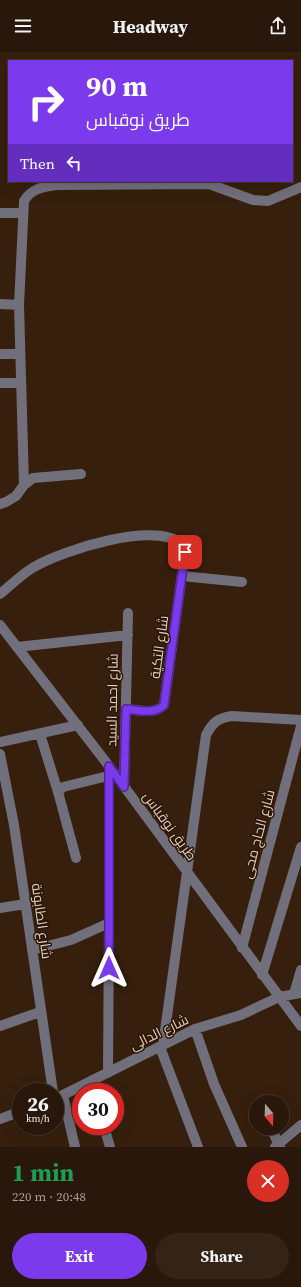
<!DOCTYPE html>
<meta charset="utf-8">
<style>
body{margin:0;font-family:"Source Serif 4",Cairo,serif;background:#342418;color:#f1f3f6;height:100vh;display:flex;flex-direction:column;font-size:15px;white-space:nowrap}
*{box-sizing:border-box;margin:0}
p{font-size:13px;color:#a59f9c}
.icon{flex:none;width:22px;height:22px;fill:none;stroke:currentColor;stroke-width:2;stroke-linecap:round;stroke-linejoin:round}
.map{position:relative;height:1095px;overflow:hidden}
.panel{display:flex;flex-direction:column;background:#28170a;flex:1}
.panel>*{flex:none}
.hud{position:absolute;left:8px;top:8px;width:285px;height:122px;border-radius:0px;box-shadow:0 4px 16px #0002,0 0 0 1px #44362b;background:#7c3aed;color:#fff;overflow:hidden}
.needle{width:26px;rotate:161deg}
.controls{position:absolute;left:249px;top:1043px;display:grid;gap:8px}
.controls a{display:grid;place-items:center;width:40px;height:40px;border-radius:50%;background:#28170a;box-shadow:0 4px 16px #0002,0 0 0 1px #44362b;font-size:20px}
.speed{position:absolute;left:12px;top:1031px;display:flex;gap:8px;font-size:20px;font-weight:700;text-align:center}
.speed>*{display:grid;place-content:center;width:52px;height:52px;border-radius:50%;background:#28170a;box-shadow:0 4px 16px #0002,0 0 0 1px #44362b;line-height:1}
.speed small{font-size:10px;font-weight:400}
.speed .limit{border:6px solid #d22;background:#fff;color:#111}
.pin{position:absolute;display:grid;place-items:center;width:34px;height:34px;color:#fff;margin:-17px;border-radius:8px;box-shadow:0 2px 6px #0006}
.me{position:absolute;width:44px;margin:-22px;rotate:0deg;stroke-linejoin:round;filter:drop-shadow(0 0 3px #0008)}
.turn{display:flex;align-items:center;gap:14px;height:84px;padding:0 12px;font-size:18px}
.turn .icon{width:52px;height:52px;stroke-width:2.5}
.turn b{display:block;font-size:28px;line-height:34px}
.then{display:flex;align-items:center;height:38px;padding:0 12px;background:#0003;gap:8px;font-size:15px}
.round{display:grid;place-items:center;flex:none;width:42px;height:42px;border-radius:21px;background:#342418}
.summary{display:flex;align-items:center;justify-content:space-between;height:68px;padding:0 12px}
h1{font-size:24px;font-weight:700;line-height:30px;color:#1e9e55}
.cta{display:flex;gap:8px;margin-top:auto;padding:8px 12px}
.cta a{flex:1;height:46px;border-radius:24px;background:#7c3aed;color:#fff;font-size:16px;font-weight:700;line-height:46px;text-align:center}
.cta a+a{background:#342418;color:#f1f3f6}
header{display:flex;justify-content:space-between;align-items:center;height:52px;padding:0 12px;background:#28170a;font-size:18px;font-weight:700}
.map>svg:first-child{display:block}
.lines{fill:none;stroke-linecap:round;stroke-linejoin:round}
.minor{stroke:#726f7c;stroke-width:10}
.route-casing{stroke:#51269a;stroke-width:10}
.route{stroke:#7c3aed;stroke-width:7}
.labels{text-anchor:middle;dominant-baseline:central;stroke-width:3;stroke-linejoin:round;paint-order:stroke}
.street-label{font-size:14px;fill:#dfcfc4;stroke:#2c1605}
</style>
<header><svg class="icon" aria-label="menu" viewBox="0 0 24 24"><path d="M4 6h16M4 12h16M4 18h16"/></svg>Headway<svg class="icon" aria-label="share" viewBox="0 0 24 24"><path d="M12 15V3M7 8l5-5 5 5M5 13v7h14v-7"/></svg></header>
<div class="map">
<svg width="301" height="1095" viewBox="0 0 301 1095">
<rect width="100%" height="100%" fill="#361f0d"/>
<g class="lines">
<!-- minor -->
<path class="minor" d="M0 161H23
M0 252 19 253
M0 302H20
M0 331H21
M24 433 19 253 24 149C31 137 42 135 56 133L209 132 253 148 268 149 301 135
M0 452 6 450 16 444 24 433 33 426 81 422
M182 524 242 530
M0 542C11 533 22 522 34 515 64 498 152 469 183 492L185 500 164 653C154 663 139 658 126 657
M0 573 109 714 301 974
M17 595 128 583
M40 682 58 740
M0 690 78 673
M0 702 14 773 53 1040
M109 714V871
M124 735 128 561
M76 806 58 740 63 735 108 724
M0 856 25 852
M242 896 301 674
M32 898 71 888 109 871 108 1021
M262 923 301 795
M294 942 301 918
M0 974 40 960
M195 977 214 1032 242 1095
M163 993 206 683C213 670 218 666 232 664L301 668
M160 995 198 1095
M92 1028 95 1040
M63 1044 75 1095
M55 1047 195 977 241 963 279 945 301 941
M0 1067 21 1059
M104 1074 110 1095
M271 1076 280 1095
M275 1095 301 1073"/>
</g>
<g class="lines">
<defs>
<path id="route" d="M109 916V714L124 735 126 657C139 658 154 663 164 653L185 500"/>
</defs>
<!-- route casing -->
<use href="#route" class="route-casing"/>
<!-- route -->
<use href="#route" class="route"/>
</g>
<g class="labels">
<!-- street labels -->
<g class="street-label">
<text transform="translate(159 595) rotate(-82)">شارع التكية</text>
<text transform="translate(112 648) rotate(-89)">شارع احمد السيد</text>
<text transform="translate(170 774) rotate(54)">طريق نوقباس</text>
<text transform="translate(258 782) rotate(-75)">شارع الحاج محى</text>
<text transform="translate(42 869) rotate(82)">شارع الطابونة</text>
<text transform="translate(159 980) rotate(-26)">شارع الدالى</text>
</g>
</g>
</svg>
<div class="controls">
<a><svg class="needle" viewBox="-14 -14 28 28"><path d="M0-13l5 13h-10z" fill="#e53935"/><path d="M0 13l5-13h-10z" fill="#a59f9c"/></svg></a>
</div>
<div class="speed"><div>26<small>km/h</small></div><div class="limit">30</div></div>
<div class="pin" style="left:185px;top:500px;background:#d93025"><svg class="icon" aria-label="arrive" viewBox="0 0 24 24"><path d="M6 21V4h12l-3 4 3 4H6"/></svg></div>
<svg class="me" style="left:109px;top:916px" viewBox="-20 -20 40 40"><path d="M0-17L14 15 0 8-14 15z" fill="#7c3aed" stroke="#fff" stroke-width="4"/></svg>
<div class="hud">
<div class="turn"><svg class="icon" aria-label="right" viewBox="0 0 24 24"><path d="M7 20v-9h11M14 6l5 5-5 5"/></svg><div><b>90 m</b>طريق نوقباس</div></div>
<div class="then">Then<svg class="icon" aria-label="left" viewBox="0 0 24 24"><path d="M17 20v-9H6M10 6l-5 5 5 5"/></svg></div>
</div>
</div>
<section class="panel">
<div class="summary"><div><h1>1 min</h1><p>220 m · 20:48</p></div><a class="round" style="background:#d93025;color:#fff"><svg class="icon" aria-label="close" viewBox="0 0 24 24"><path d="M6 6l12 12M18 6L6 18"/></svg></a></div>
<div class="cta"><a>Exit</a><a>Share</a></div>
</section>
